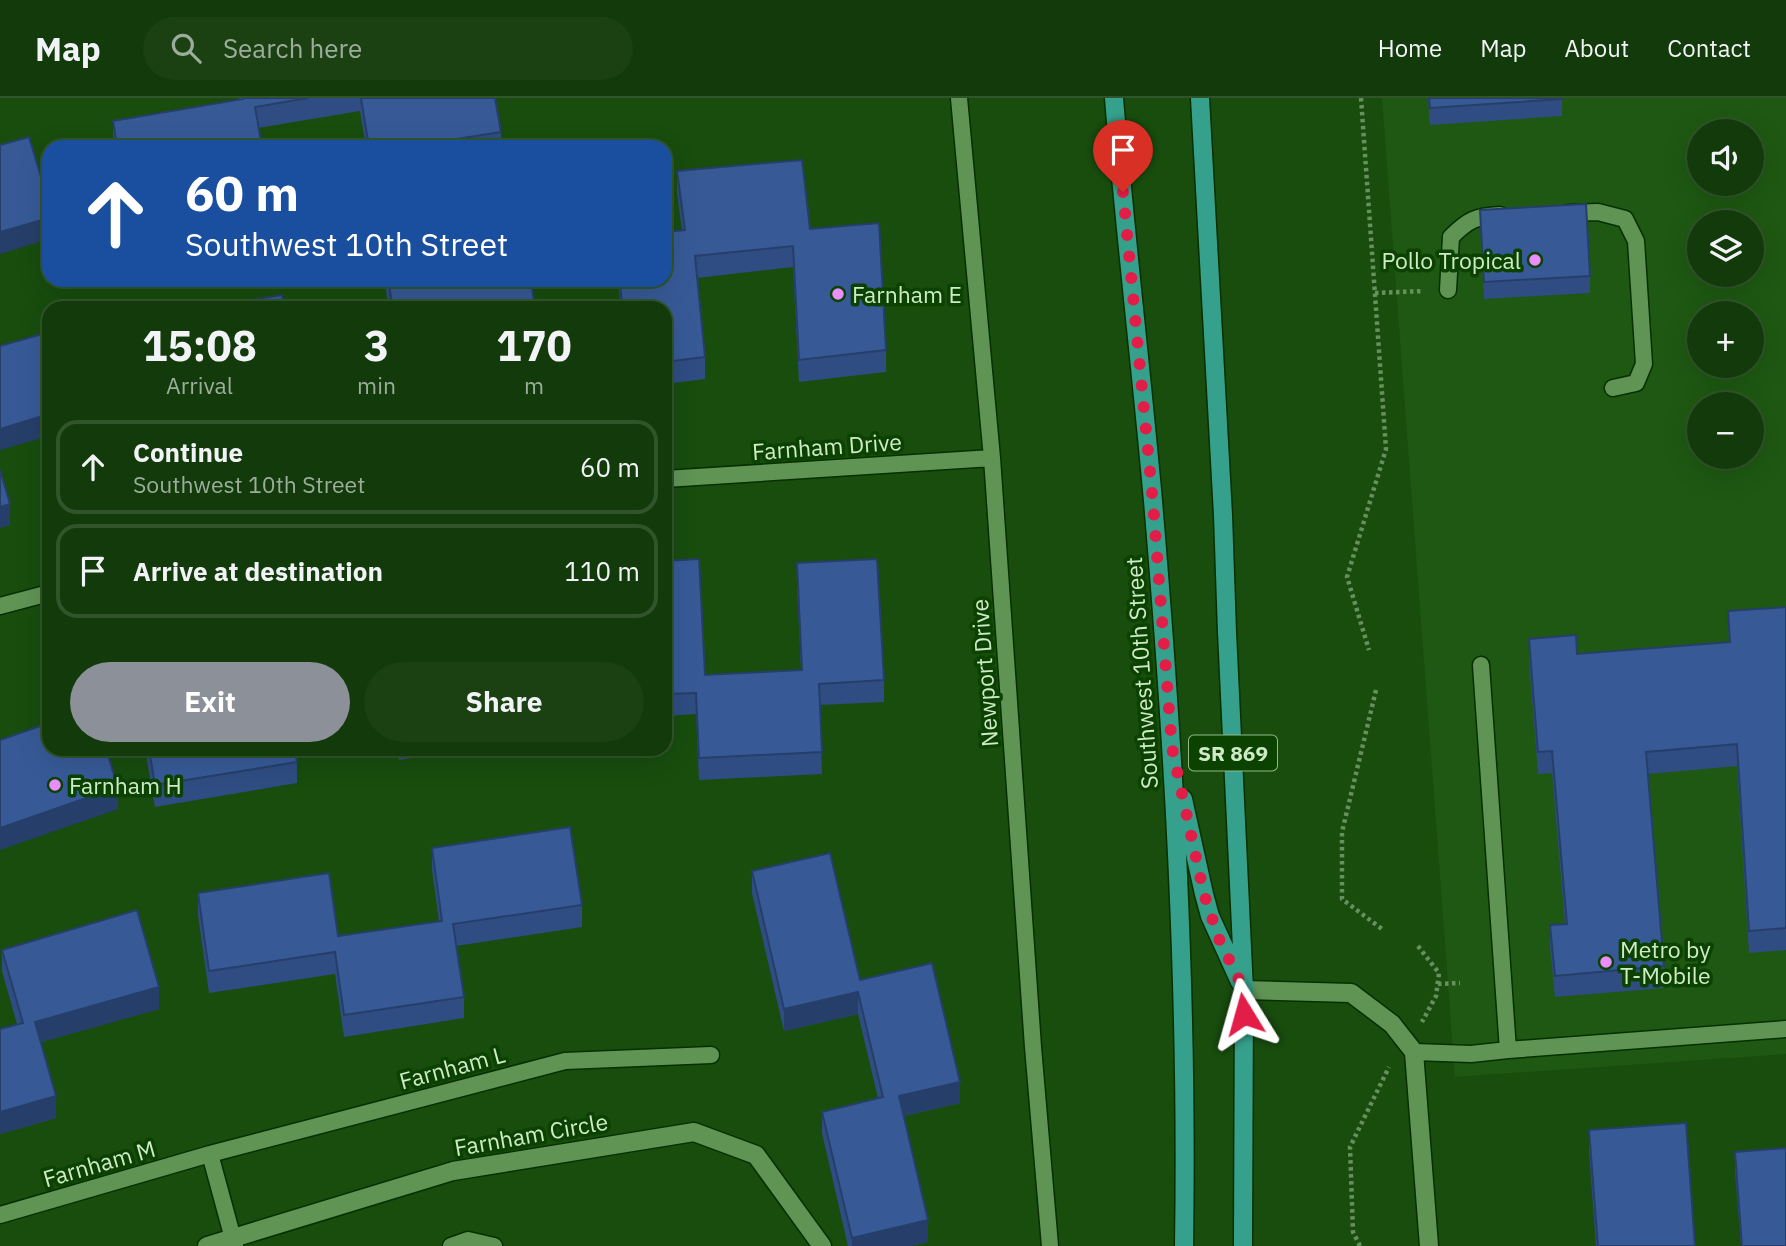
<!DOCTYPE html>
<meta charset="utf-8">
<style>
body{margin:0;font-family:"IBM Plex Sans",sans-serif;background:#1b4113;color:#f1f3f6;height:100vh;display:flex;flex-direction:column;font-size:26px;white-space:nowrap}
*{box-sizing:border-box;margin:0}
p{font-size:23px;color:#9cad9c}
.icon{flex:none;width:38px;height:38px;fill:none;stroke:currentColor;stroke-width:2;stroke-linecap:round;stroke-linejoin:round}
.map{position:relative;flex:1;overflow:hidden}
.panel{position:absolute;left:42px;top:203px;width:630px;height:455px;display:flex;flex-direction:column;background:#123a0a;border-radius:21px;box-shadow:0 7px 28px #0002,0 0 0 2px #31542b}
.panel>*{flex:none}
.hud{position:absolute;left:42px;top:42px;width:630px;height:147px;border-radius:21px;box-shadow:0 7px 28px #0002,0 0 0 2px #31542b;background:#1a4fa0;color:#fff;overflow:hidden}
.tools{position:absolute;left:1687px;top:21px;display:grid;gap:14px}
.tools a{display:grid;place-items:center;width:77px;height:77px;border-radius:50%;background:#123a0a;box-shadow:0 7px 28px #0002,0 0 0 2px #31542b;font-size:35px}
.pin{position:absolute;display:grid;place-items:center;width:60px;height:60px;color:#fff;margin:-72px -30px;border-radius:50% 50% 50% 0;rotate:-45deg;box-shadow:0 0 7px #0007}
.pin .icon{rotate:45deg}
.me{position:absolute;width:77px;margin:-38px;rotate:352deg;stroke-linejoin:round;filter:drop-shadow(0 0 5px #0008)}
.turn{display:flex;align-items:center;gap:24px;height:147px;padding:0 28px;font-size:32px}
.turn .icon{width:91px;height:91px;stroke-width:2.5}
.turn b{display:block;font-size:49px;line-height:60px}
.eta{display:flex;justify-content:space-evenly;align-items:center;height:119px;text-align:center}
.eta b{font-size:42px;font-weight:800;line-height:49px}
.action{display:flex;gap:14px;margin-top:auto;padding:14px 28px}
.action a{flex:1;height:80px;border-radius:42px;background:#8c9099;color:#fff;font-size:28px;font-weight:800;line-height:80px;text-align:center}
.action a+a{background:#1b4113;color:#f1f3f6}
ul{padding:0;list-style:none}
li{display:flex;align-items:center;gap:21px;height:94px;margin:0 14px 10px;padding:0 14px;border:4px solid #31542b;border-radius:21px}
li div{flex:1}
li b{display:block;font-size:26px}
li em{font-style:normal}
header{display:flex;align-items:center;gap:42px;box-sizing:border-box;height:98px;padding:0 35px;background:#123a0a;border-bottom:2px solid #31542b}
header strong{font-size:33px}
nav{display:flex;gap:38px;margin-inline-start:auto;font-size:24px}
.search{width:490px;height:63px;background:#1b4113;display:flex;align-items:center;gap:18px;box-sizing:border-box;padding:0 24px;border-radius:38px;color:#9cad9c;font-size:26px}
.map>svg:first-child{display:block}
.built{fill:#1e5812;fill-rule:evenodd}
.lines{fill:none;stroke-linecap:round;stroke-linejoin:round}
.lane-casing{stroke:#073001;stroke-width:19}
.street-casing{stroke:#073001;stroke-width:21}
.primary-casing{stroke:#073001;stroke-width:21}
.path{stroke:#66905d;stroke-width:4.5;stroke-dasharray:3.5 3.5;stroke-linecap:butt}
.lane{stroke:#5f9455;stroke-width:16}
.street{stroke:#5f9455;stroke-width:18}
.primary{stroke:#35a08b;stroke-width:18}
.wall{fill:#2f4d82}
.shaded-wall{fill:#263f6a}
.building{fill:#375a97;stroke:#263f6a;stroke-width:2}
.route{stroke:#e11d48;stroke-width:12;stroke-dasharray:0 21.6}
.poi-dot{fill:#ea8dfd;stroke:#0b4200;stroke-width:2.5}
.labels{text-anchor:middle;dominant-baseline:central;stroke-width:7;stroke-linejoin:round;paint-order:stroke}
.shield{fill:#0b4200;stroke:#94b88c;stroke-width:2}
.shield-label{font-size:21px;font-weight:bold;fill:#ceeac8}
.poi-label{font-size:23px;fill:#ceeac8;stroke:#0b4200;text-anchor:start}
.street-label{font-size:23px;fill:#ceeac8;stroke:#0b4200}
</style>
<header>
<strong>Map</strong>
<div class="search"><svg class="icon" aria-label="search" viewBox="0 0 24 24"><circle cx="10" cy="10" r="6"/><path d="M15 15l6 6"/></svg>Search here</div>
<nav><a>Home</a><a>Map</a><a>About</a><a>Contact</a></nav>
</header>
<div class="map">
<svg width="1786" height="1148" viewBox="0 0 1786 1148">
<rect width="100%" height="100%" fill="#184d0e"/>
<!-- built -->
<path class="built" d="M1382 0H1786V956L1455 979ZM1699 33H1752V86H1699ZM1699 124H1752V177H1699ZM1699 215H1752V268H1699ZM1699 306H1752V359H1699Z"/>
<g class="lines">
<defs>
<path id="lane" d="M959 0 992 360 1033 949 1050 1148
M1568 115 1598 114 1625 121 1636 143 1644 266 1636 285 1613 290
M1448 192 1451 139C1468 122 1476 118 1500 117
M665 381 992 360
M0 508 49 495
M1481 567 1508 952
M1414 954 1471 956 1508 952 1786 931
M210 1056 235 1148
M0 1117 210 1056 565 963 711 957
M451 1148 468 1142 494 1148"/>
<path id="street" d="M1244 892 1351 895 1392 926 1414 954 1429 1148
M207 1148 453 1073 694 1034 756 1057 822 1148"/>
<path id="primary" d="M1114 0C1125 135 1141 269 1153 403 1174 651 1188 899 1184 1148
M1200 0 1223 417 1227 534 1244 892 1243 1148
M1183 701 1204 796 1210 818 1240 884"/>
</defs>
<!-- lane casing -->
<use href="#lane" class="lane-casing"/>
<!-- street casing -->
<use href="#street" class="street-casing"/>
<!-- primary casing -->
<use href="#primary" class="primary-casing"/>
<!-- path -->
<path class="path" d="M1361 0 1386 351 1347 479 1369 552
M1375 195 1424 193
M1376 592 1342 734V801L1382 831
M1418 848 1439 875 1436 898 1422 924
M1438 886 1460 885
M1360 1148 1353 1134 1350 1049 1389 969"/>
<!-- lane -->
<use href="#lane" class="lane"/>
<!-- street -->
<use href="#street" class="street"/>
<!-- primary -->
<use href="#primary" class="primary"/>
</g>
<!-- wall -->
<path class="wall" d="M239 0H495L501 34V49H366L360 13 258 30 262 49H113V23L240 2Z
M1428 0H1562V18L1430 27Z
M677 73 810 131 886 252V274L799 284 793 169 697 180 705 259V281L665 286V210H620L618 182H665L682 132 677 95Z
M1480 112 1590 178V195L1484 201Z
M386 182H531L535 210H389L386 193Z
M665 463 705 577 801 572 797 487V465L884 582V604L820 607 822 676 699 682 696 616 665 618Z
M1786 509V852L1749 855 1737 668 1648 676 1664 868V890L1555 899 1550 849V827L1565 826 1552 675 1538 676 1529 562V541L1577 556 1729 544 1728 513Z
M145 651H295L297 664V685L155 709Z
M397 651H469L399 662Z
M432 750 582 807V829L456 848 464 899V920L344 939 335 876 209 895 198 817V795L338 838 439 823 432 772Z
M752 773 860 882 960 1005 904 1018 928 1144 910 1148H848L822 1035V1014L878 1000 858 916 784 933 752 795Z
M2 852 159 911 40 944 56 1020 0 1036V931L17 926 2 873Z
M1589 1032 1695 1148H1596L1589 1054Z
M1735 1054 1786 1148H1741L1735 1075Z"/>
<!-- shaded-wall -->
<path class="shaded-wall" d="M49 120V141L0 156V134Z
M49 316V338L0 352V331Z
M10 406V427L0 430V409Z
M118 689V711L0 752V730Z
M159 889V911L35 946V924Z
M858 894V916L784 933V911Z
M960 984V1005L899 1019V998Z
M56 998V1020L0 1036V1014Z
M928 1122V1144L910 1148H852V1140Z"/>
<!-- building -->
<path class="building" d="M243 0H308L255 9 262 49H117L113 23 243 1Z
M361 0H495L501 34 407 49H369Z
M1429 0H1562V1L1430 10Z
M29 39 49 105V120L0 134V47Z
M802 62 810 131 879 125 886 252 799 262 793 148 695 158 705 259 665 264V210H622L620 182H665V134L685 132 677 73Z
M1586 106 1590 178 1484 184 1480 112Z
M388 182H531L535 210H393Z
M282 197 284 210H201Z
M49 234V316L0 331V248Z
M0 372 10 406 0 409Z
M699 461 705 577 802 572 797 465 877 461 884 582 819 586 822 654 699 660 696 595 665 596V463Z
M1786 509V830L1749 833 1737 646 1646 654 1664 868 1555 878 1550 827 1567 826 1552 653 1538 654 1529 541 1576 537 1577 556 1730 544 1728 513Z
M49 625V651H106L118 689 0 730V642Z
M149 651H295L297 664 155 687Z
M570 729 582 807 453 826 464 899 344 917 335 854 209 873 198 795 329 775 338 838 442 823 432 750Z
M830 755 860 882 932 865 960 984 899 998 928 1122 852 1140 822 1014 883 999 858 894 784 911 752 773Z
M137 812 159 889 35 924 56 998 0 1014V931L23 925 2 852Z
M1686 1025 1695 1148H1598L1589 1032Z
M1786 1050V1148H1742L1735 1054Z"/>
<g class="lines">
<!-- route -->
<path class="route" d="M1123 94 1153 405 1172 650 1204 796 1219 841 1244 892V916"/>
</g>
<!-- markers -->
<g class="poi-dot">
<circle cx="1535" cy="162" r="7"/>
<circle cx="838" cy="196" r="7"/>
<circle cx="55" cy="687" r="7"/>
<circle cx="1606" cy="864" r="7"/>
</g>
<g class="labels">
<!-- shield labels -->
<rect class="shield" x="1189" y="637.5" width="88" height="35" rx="5"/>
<g class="shield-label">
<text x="1233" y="655">SR 869</text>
</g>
<!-- poi labels -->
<g class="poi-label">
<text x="1521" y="162" text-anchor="end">Pollo Tropical</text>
<text x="852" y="196">Farnham E</text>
<text x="69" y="687">Farnham H</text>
<text x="1620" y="851">Metro by<tspan x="1620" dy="26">T-Mobile</tspan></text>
</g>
<!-- street labels -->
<g class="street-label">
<text transform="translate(827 348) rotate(-4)">Farnham Drive</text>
<text transform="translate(984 575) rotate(-94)">Newport Drive</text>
<text transform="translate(1141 575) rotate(-94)">Southwest 10th Street</text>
<text transform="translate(452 969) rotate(-15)">Farnham L</text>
<text transform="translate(531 1036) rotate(-10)">Farnham Circle</text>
<text transform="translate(99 1065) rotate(-16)">Farnham M</text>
</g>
</g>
</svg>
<div class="tools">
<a><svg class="icon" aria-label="sound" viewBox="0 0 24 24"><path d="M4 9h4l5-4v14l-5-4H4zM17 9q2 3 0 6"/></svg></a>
<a><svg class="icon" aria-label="layers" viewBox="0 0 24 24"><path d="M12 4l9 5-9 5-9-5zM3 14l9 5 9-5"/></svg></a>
<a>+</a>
<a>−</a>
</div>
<div class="pin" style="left:1123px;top:94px;background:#d93025"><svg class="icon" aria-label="arrive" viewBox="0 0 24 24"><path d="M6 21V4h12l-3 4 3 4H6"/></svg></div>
<svg class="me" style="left:1244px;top:916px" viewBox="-20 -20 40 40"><path d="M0-17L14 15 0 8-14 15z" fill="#e11d48" stroke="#fff" stroke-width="4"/></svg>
<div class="hud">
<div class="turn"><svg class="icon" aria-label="ahead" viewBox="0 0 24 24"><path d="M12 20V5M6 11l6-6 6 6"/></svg><div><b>60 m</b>Southwest 10th Street</div></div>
</div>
<section class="panel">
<div class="eta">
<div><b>15:08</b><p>Arrival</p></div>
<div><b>3</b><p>min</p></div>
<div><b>170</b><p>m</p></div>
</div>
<ul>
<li><svg class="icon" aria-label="ahead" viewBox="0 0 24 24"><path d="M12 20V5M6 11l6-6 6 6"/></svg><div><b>Continue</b><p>Southwest 10th Street</p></div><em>60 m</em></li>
<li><svg class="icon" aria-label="arrive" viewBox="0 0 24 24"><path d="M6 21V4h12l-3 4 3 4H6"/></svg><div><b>Arrive at destination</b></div><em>110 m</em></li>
</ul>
<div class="action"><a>Exit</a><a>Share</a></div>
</section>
</div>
